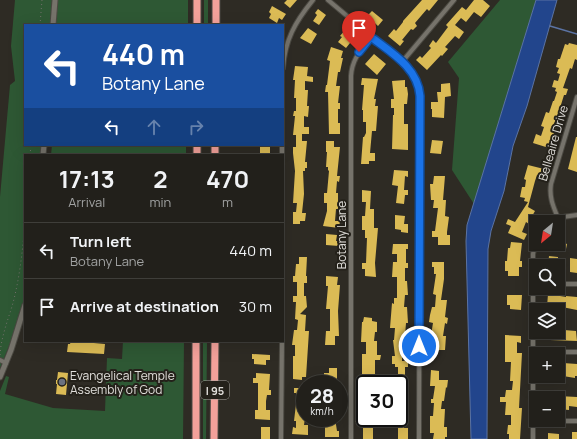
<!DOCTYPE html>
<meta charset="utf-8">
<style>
body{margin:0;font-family:Manrope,sans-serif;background:#2a2824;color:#f1f3f6;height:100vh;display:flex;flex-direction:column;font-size:15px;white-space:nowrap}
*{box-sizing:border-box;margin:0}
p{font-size:13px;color:#a2a3a3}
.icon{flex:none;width:22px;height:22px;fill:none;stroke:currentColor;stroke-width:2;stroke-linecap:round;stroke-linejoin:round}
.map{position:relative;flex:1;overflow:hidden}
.sheet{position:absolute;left:24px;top:154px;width:260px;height:188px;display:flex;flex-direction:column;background:#22201b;border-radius:0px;box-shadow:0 4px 16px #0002,0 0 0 1px #3f3e3a}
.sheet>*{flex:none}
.top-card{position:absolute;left:24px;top:24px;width:260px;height:122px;border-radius:0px;box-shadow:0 4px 16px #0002,0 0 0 1px #3f3e3a;background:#1a4fa0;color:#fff;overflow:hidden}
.needle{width:26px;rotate:210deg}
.controls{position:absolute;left:529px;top:215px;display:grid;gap:8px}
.controls a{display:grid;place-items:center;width:36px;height:36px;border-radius:0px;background:#22201b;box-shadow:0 4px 16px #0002,0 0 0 1px #3f3e3a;font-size:20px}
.speed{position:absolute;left:296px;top:375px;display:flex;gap:8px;font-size:20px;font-weight:700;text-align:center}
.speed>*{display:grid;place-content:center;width:52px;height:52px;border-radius:50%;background:#22201b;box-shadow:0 4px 16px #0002,0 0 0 1px #3f3e3a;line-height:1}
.speed small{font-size:10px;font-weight:400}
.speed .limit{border:2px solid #111;border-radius:6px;background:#fff;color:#111}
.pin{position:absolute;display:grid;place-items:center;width:34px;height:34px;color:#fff;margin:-41px -17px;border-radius:50% 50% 50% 0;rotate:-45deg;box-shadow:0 0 4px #0007}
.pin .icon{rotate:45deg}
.me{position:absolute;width:44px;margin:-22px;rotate:0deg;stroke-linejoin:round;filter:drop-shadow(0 0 3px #0008)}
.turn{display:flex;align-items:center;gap:14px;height:84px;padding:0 12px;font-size:18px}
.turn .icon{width:52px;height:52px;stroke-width:2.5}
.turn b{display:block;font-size:28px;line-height:34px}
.lanes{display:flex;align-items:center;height:38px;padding:0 12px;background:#0003;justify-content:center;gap:20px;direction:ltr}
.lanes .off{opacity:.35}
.eta{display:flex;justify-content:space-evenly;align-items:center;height:68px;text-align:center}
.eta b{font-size:24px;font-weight:700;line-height:28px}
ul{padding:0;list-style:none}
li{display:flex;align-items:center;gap:12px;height:56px;padding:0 12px;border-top:1px solid #3f3e3a}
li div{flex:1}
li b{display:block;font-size:15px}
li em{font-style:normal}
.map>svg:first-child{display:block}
.green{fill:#2e5834}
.water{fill:#22458c;stroke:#5b73a3}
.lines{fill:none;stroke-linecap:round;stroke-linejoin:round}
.stream{stroke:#5b73a3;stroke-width:1.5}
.building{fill:#dbbb55}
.minor-casing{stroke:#4b4942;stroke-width:6}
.tertiary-casing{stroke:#4b4942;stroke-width:7}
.motorway-casing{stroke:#4b4942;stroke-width:9}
.path{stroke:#74716c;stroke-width:1;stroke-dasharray:1 3;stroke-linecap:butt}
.minor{stroke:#76736b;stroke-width:4}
.tertiary{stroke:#76736b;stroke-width:5}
.motorway{stroke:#f3a19a;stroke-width:7}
.route-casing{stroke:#114b97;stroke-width:10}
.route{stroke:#1a73e8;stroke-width:7}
.worship-dot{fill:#6b7280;stroke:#24211a;stroke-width:1.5}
.labels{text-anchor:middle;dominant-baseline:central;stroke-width:4;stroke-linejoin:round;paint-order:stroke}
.shield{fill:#24211a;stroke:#a8a5a0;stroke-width:1}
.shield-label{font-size:11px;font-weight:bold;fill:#e0deda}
.street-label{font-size:12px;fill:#e0deda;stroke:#24211a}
.poi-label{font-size:12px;fill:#e0deda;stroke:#24211a;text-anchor:start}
</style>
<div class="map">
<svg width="577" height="439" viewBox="0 0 577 439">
<rect width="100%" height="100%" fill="#2e2b24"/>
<!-- green -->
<path class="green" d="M15 0H52L50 25H25V145H41V155H25V296L13 336 0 368V197L10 85 15 81 11 46Z
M57 0H188V25H55Z
M204 0H208V25H204Z
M500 0H536L474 204 452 170 459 78 448 62Z
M52 145H186V155H51Z
M123 341H184L183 439H0V391L6 376 9 377 5 394 53 408 105 411 107 358 122 359Z
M203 341H207L206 439H203Z"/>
<!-- water -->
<path class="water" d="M536 0H557L527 106 513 146 504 191 491 231 488 249 487 439H471L466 241 467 225Z"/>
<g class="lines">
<!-- stream -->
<path class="stream" d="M550 26 577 34"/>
</g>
<!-- building -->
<path class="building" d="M287 0H297L290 8 284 3Z
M422 0H438L429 11 427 9 415 23 417 26 413 30 411 29 402 40 404 41 400 46 388 36 394 29 396 31 403 22V21Z
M474 0H483L490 6 481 17 474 12 466 22 461 18 455 25 464 32 459 39 455 36 445 47 448 49 442 56 441 55 427 70 416 60 420 56 422 58 431 48 429 46 433 40 436 43 448 27 446 25 462 7 466 10Z
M272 6 286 14 282 20 279 18 277 23 269 18 271 14 269 12Z
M318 9 326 15 319 25 313 21 317 15 315 13Z
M372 11 383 20 378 26 367 16Z
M308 28 317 34 311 44 300 38Z
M345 30 354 38 346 48 338 42 342 37 340 36Z
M569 43 577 45V60L575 59 572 69 570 68 563 88 568 89 566 95H564L560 108 562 109 560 114 558 113 554 124 557 125 549 148 533 143 536 134 541 136 544 127 541 126 546 112 549 113 553 101H554L557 92 555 91 556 88 552 87 554 80 558 81 560 74 557 73 559 68 556 67 558 59H560L565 44 568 45Z
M331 47 343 51 341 58H343L340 72H338L336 86H340L338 103H340V109H338V123H340V134H329L328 92H325L326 85H327L330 61 327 60Z
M374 54 386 64 377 75 365 64Z
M295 66 308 67 307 76 313 77V82L305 81V90H308L307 106H309L308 117 304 116V127H309V134H302V141H307L305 162H307V168H305V171H303L304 194 302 213H306L305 221H300V224H293V212H296L297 203H293L295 171 293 153V147H296V135H293L295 116H293L294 111H296V98H294L295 80H293Z
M362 78 378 79 374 99H376L375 106H378L376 131H372L370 153H375V161H369V164H361L363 137H364L366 133V122H363V110H362L364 85H361Z
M405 80V87H407L408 94 407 104H404V124H408V150L392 149 393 115H394V108H391V99H394L392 81Z
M450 83 451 96 445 97 444 118 432 117V109H431V102H438L437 92H441V84Z
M576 137H577V172L568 169Z
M432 140 443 141 441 154 430 153Z
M326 141H334V147H340L337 176H340L339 182 337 181 336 193H338V209H336L335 221H340L339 228 323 226 327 211V203H324V193H327L329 171 328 170V167H326L327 152H326Z
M260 145H270V153H260Z
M528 165 544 169 542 176 537 175 535 181 528 207 535 211 531 218 532 219 529 224 526 222 522 232 527 234 524 240 508 233 511 226 506 224 508 219 515 222 528 202 524 201 525 198 520 197 522 187H525L526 180 524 179Z
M394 170 408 171V177L405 176 404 190H408V195H405L404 204 396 203 398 186 392 185Z
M434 176H445L443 200H446L445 216 449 217 447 232V235H450V245H438V237H432V231H435L438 208H433L434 200H431L430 184H433Z
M362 190 371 191 370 209H374V228H378L375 263 376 277 365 276V269H362V263H366L367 238H365V230H362V216H365L366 202H362Z
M395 215 405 216 404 224H408V233L401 232V230L395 229Z
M558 232 566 233 564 243 567 244 566 249 547 247V244H558Z
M326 234 337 235 336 241H339V246L326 245Z
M511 242 522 243 520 261H522V267H519V276H508V271H505V261H507L508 248H510Z
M393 244H408V249H406V263H408V268H405V281H407L408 295H405L404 307H407L408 323H406L405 336H408V341H405V350L402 351V361H408V367H405V379H407V386H404L403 397 408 398V414H405L404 419V428H408V439H398V424H394V418H399V384H398V367H395V364H392V356H395L393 340H394L395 328H390L392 303 394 304V298H397V277H392L393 262H397V254H392Z
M549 256 558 257V259H561V266H548Z
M299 257H307L306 276H307V283H304V296H306L307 307 300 314 306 315 305 331H309L306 377H302V380L293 379V356H295V345H292L294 330H297L298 320 295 319 296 302H293V296H297V282H293V276H295L296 264H299Z
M570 258 577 259V273L570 272Z
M432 262H444V279L441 300H447L445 317 448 318 447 324 445 323 443 336H446L445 350H433L434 341H430L433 323 429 322 430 315 432 307H435L436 295 433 294 436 274H434V267H432Z
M326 276 338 277 337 285H340L338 311 339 336H335V345H325L326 331H330V309H326L328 286H326Z
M548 294 566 297V296L577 297V310L562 307 561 309 547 307Z
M507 295H522L521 310 510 309V305H507Z
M364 317 372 318V321L377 322V332H375L374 341H377V355H381L380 360H375V384L362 383V354H366V342H361L362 322H363Z
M558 326H564V330L576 331 577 341 550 340V332H558Z
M505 335 521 336V343L517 342V353H522L519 408H522L520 439H509V434H507L508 425H511V415H505L506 402H500V397H505L506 390H512L513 381H510L511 362H505Z
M71 341 105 344 104 354 67 352 68 344H70Z
M252 354 270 355V360H266V365L254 364V359H252Z
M563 363 577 364V376H575V378L563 376Z
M329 368H337V382H324V373H329Z
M431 370 439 371V380H448L447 388 446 387 444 401H442L441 409H445L444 427H447V437H445V439H433L434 433H430V416H433L434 403H431V399H433L435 386H430Z
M58 372 68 373 66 395 56 394 57 384H56V380H57Z
M256 373 270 374 269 390H271V395H267L266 401V410H270V420L255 419V410H258V383H253V378H256Z
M294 388H305V398L296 397V393H294Z
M558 396 577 397V407L569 406V410L558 409Z
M296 404 304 405 303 410H305V418L304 425H308V435L292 434 293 427 296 428V421H294Z
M361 415H365V418H373V439H363V422H355V418H361Z
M325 418H335L337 431H339V437H325Z
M261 427H270V439H261Z
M572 432H577V439H572Z
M548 433 559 434V439H548Z"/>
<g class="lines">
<defs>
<path id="minor" d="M328 0 408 67C415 76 419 84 420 96L419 439
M402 62 454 0
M283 68C285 40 295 22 313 0
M282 155V145
M558 218C553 206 549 197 551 184L577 97
M551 222 563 217 577 215
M558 284H577
M533 352H577
M0 360 6 363
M533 421H577
M281 439 282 341
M351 439V76C352 59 361 50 371 37
M533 439V254L536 240"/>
<path id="tertiary" d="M53 25 55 0
M43 155 44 145
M0 377 11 350 25 305"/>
<path id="motorway" d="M197 25V0
M216 25V0
M197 155V145
M215 155V145
M196 439V341
M214 439 215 341"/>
</defs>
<!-- minor casing -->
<use href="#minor" class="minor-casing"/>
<!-- tertiary casing -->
<use href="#tertiary" class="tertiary-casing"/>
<!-- motorway casing -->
<use href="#motorway" class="motorway-casing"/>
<!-- path -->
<path class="path" d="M40 25 42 0
M30 155 31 145
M0 355C1 337 8 320 13 303 20 276 23 248 25 220"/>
<!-- minor -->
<use href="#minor" class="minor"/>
<!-- tertiary -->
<use href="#tertiary" class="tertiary"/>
<!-- motorway -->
<use href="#motorway" class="motorway"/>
</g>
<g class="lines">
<defs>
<path id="route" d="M359 52 371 37C392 53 418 68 420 96L419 346"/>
</defs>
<!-- route casing -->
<use href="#route" class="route-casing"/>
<!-- route -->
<use href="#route" class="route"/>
</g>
<!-- markers -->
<circle class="worship-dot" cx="62" cy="382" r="4"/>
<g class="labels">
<!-- shield labels -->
<rect class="shield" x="201" y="381" width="28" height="18" rx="3"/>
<g class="shield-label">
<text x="215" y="390">I 95</text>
</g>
<!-- street labels -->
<g class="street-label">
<text transform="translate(553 143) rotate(-74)">Belleaire Drive</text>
<text transform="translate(341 235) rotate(-90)">Botany Lane</text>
</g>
<!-- poi labels -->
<g class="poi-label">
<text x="70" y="375">Evangelical Temple<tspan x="70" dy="14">Assembly of God</tspan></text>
</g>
</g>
</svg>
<div class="controls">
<a><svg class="needle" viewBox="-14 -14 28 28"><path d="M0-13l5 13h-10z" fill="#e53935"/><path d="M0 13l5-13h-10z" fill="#a2a3a3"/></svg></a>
<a><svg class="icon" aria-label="search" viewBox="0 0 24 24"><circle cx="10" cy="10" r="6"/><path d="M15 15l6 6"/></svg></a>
<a><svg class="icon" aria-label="layers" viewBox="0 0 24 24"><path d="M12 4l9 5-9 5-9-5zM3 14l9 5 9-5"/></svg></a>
<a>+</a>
<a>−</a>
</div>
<div class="speed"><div>28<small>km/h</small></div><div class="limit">30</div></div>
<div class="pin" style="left:359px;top:52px;background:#d93025"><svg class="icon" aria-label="arrive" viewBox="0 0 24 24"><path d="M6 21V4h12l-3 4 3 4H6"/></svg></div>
<svg class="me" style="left:419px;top:346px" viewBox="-20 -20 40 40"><circle r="17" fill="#1a73e8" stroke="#fff" stroke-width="3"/><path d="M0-11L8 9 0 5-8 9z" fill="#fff"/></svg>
<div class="top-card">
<div class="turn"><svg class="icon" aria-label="left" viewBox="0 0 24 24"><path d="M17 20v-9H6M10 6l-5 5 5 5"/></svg><div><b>440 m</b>Botany Lane</div></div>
<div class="lanes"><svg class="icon" aria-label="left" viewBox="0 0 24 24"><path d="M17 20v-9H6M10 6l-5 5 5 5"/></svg><svg class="icon off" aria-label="ahead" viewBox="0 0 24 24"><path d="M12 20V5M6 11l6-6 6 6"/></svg><svg class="icon off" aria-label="right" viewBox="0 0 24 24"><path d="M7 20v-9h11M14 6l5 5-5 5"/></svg></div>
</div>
<section class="sheet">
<div class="eta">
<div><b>17:13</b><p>Arrival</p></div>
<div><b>2</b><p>min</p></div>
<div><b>470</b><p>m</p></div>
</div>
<ul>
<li><svg class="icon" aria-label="left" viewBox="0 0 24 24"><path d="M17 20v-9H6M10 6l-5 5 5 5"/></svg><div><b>Turn left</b><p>Botany Lane</p></div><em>440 m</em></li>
<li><svg class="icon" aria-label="arrive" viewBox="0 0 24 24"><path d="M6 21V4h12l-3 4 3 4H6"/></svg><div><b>Arrive at destination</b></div><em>30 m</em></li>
</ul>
</section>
</div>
